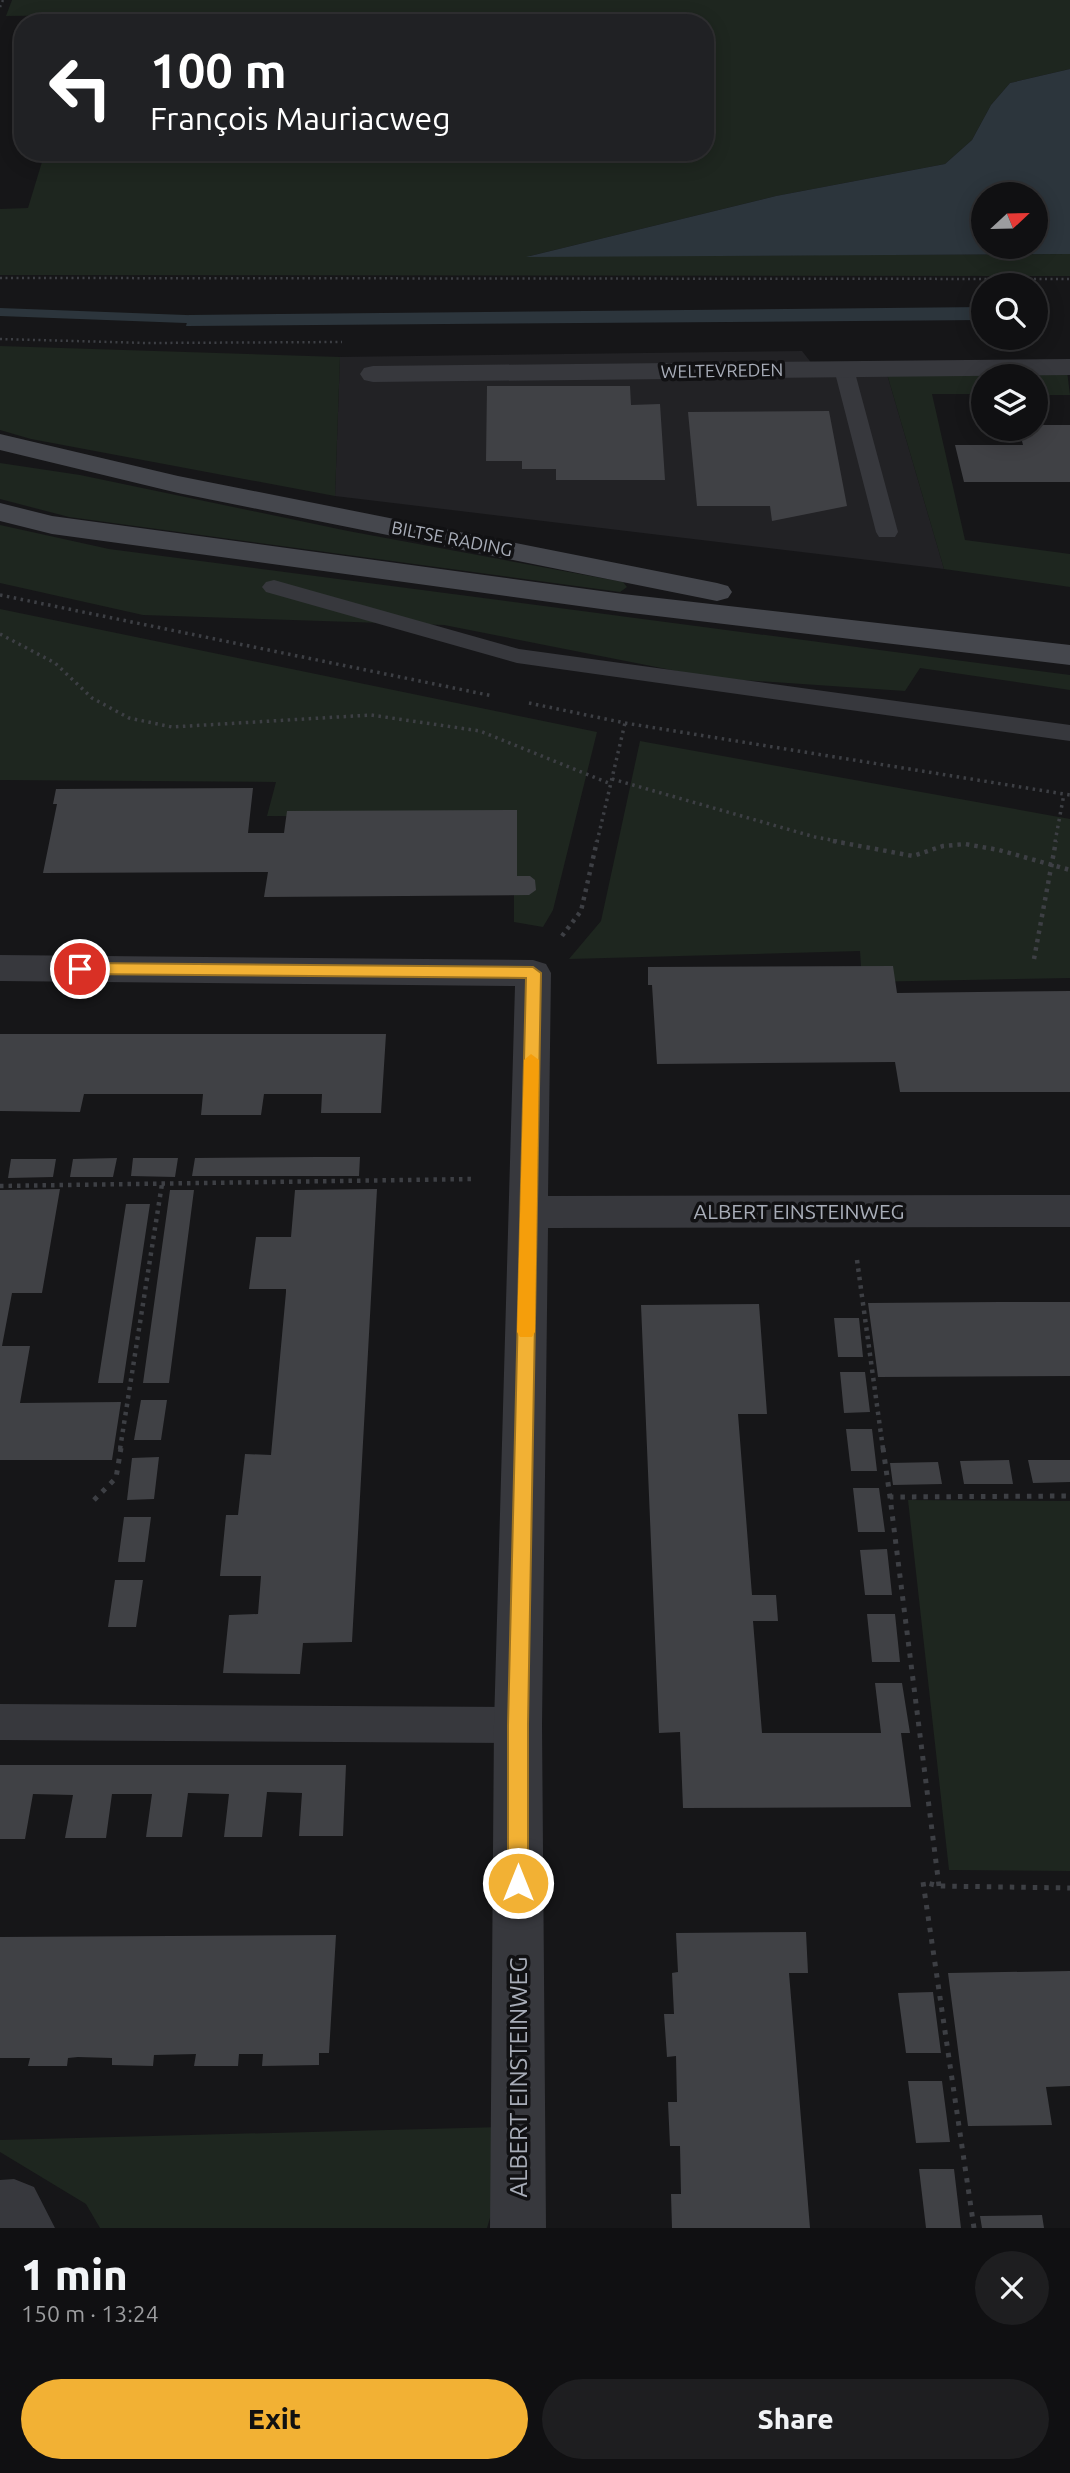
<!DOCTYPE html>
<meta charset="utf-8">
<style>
body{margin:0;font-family:Ubuntu,sans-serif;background:#1e1e20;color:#f1f3f6;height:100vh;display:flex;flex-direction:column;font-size:26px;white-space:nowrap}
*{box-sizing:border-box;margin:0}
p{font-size:23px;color:#9c9d9f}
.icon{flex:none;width:38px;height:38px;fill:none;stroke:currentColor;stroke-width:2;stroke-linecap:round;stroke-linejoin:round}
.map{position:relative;height:2228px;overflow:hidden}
.panel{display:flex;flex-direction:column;background:#101012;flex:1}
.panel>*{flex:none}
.hud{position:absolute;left:14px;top:14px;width:700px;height:147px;border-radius:28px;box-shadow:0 4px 18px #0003,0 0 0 2px #303032;background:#202124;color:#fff;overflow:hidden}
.needle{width:46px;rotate:68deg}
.fabs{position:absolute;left:971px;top:182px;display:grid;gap:14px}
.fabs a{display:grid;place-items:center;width:77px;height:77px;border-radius:50%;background:#101012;box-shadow:0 4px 18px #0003,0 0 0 2px #303032;font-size:35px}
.pin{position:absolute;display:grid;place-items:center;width:60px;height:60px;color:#fff;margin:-30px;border:4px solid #fff;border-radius:50%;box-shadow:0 2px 7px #0007}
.me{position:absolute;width:77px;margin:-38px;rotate:0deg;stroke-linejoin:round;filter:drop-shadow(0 0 5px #0008)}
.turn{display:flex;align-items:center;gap:24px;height:147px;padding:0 21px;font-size:32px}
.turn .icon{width:91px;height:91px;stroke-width:2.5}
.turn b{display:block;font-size:49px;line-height:60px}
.round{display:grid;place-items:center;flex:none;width:74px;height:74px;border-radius:37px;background:#1e1e20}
.head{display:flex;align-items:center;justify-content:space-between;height:119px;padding:0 21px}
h1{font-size:42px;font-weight:800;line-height:52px}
.button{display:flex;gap:14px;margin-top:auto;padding:14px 21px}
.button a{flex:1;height:80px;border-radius:42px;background:#f2b134;color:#111;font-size:28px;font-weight:800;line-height:80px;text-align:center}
.button a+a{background:#1e1e20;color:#f1f3f6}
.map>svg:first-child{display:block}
.built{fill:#222225}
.green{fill:#1e261f}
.water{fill:#2c353c;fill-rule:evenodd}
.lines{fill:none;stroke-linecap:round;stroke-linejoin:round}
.stream{fill:#2c353c;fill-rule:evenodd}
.building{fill:#404145}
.path-far3{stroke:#3d3f44;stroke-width:2.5;stroke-dasharray:2 3.5;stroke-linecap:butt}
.path-far2{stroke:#3d3f44;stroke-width:3.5;stroke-dasharray:2.5 4.5;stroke-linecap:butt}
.path-far1{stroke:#3d3f44;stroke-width:4.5;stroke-dasharray:3.5 5;stroke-linecap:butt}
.path{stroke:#3d3f44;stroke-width:5;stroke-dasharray:4.5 7;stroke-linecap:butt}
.service{fill:#37383d;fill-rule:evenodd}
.minor{fill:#37383d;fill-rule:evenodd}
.secondary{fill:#45474d;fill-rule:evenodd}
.route{fill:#f2b134;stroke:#9d7322;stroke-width:2}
.slow{fill:#f59e0b}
.labels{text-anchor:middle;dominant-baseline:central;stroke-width:7;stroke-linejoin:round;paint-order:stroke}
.far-street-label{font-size:18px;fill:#a8adb8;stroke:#111113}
.street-label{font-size:21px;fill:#a8adb8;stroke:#111113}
.near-street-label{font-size:24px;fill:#a8adb8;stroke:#111113}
</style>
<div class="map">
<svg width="1070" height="2228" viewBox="0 0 1070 2228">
<rect width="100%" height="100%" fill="#161618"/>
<!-- built -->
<path class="built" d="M802 351 820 374H887L944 569 335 496 340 357Z"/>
<!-- green -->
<path class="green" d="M12 0H1070V69L1010 83 991 105 972 140 945 164 776 196 530 256 1070 254V276L0 275V209L28 208 45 152H705V23H95L96 15 6 16Z
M0 346 340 357 335 496 31 439 0 430Z
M1067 371 1070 395H1036V376H984L983 394H932L965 540 1070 554V587L944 569 887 374Z
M0 463 80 475 348 531 623 582 627 587 620 592 69 517 0 499Z
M0 525 109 549 1070 675V690L920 668 905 691 712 678 444 625 143 615 0 583Z
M0 609 597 732 553 910 543 927 514 922V817L267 816 276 782 0 780Z
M640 741 1070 819V978L862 982 860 951 569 959 601 921Z
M908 1500 1070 1501V1871L949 1870Z
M502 2127 500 2184 487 2228H100L86 2204 0 2152V2140Z"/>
<!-- water -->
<path class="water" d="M1070 69V254L526 257 776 196 945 164 972 140 991 105 1010 83ZM984 194H1036V247H984Z
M984 307 983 320 186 326 189 315Z"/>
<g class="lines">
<!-- stream -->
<path class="stream" d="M0 308 212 316 218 320 212 324 0 316Z"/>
</g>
<!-- building -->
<path class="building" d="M487 386H630L631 405 660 404 665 480H556V469H522V461H486Z
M829 411 847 506 772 521 770 506H697L688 412Z
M1036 425H1070V482H964L955 445H1023L1019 429H1036Z
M253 788 248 833H284L287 811 517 810V876H530L535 880 536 890 529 895 264 897 268 872 43 873 57 804H53L56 789Z
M893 966 897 993 1070 991V1092H900L895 1062 657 1064 652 985H648V967Z
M0 1034H386L381 1113H321L322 1094H264L261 1115H201L203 1094H84L80 1112 0 1111Z
M317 1157H360L359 1176H192L195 1158Z
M117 1158 113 1177H70L73 1159Z
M133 1158H178L175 1177 131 1176Z
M11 1159H56L53 1177 8 1178Z
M60 1189 42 1293H12L2 1346H30L20 1403 121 1402 112 1460H0V1190Z
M377 1189 352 1642 303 1643 300 1674 223 1673 229 1615 258 1614 261 1576H220L226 1515H238L245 1454 271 1455 286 1292V1289H249L256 1237H291L295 1190Z
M170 1190H194L169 1383H143Z
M126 1204H150L123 1383H98Z
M1000 1302H1070V1376L878 1377 868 1303Z
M759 1304 767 1414H738L752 1595H776L778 1621H753L762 1733H881L875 1683H902L910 1733H901L911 1807 683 1808 680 1732 659 1733 641 1305Z
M834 1318H859L863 1357H838Z
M840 1372H865L870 1412 844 1413Z
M141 1400H167L161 1440H134Z
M846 1429H872L877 1471H851Z
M159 1457 154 1499 127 1500 132 1458Z
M1009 1460 1013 1484H964L960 1461Z
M1028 1460H1070V1482L1033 1483Z
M938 1462 942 1484 893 1485 890 1463Z
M853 1488H879L885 1532H858Z
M124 1517H151L145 1562H118Z
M887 1549 892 1595H865L860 1550Z
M115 1580H143L136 1627H108Z
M867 1614H895L900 1662H872Z
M0 1765H346L343 1836H299L302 1793 267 1792 262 1837H224L229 1794 188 1793 182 1837H146L152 1794H112L106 1838H65L73 1795 33 1794 25 1839H0Z
M806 1932 808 1973H789L810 2228H672L671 2194H681L680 2146H670L668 2102H677L676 2056 667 2057 664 2014H674L672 1973 678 1972 676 1933Z
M336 1935 329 2053H319V2065L262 2066 263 2054H239L238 2066H194L196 2054 154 2055 153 2066 112 2065V2058L78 2057 68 2058 67 2066H28L30 2058H0V1937Z
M1070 1971V2086L1046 2087 1052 2125 968 2126 948 1973Z
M933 1992 941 2053H906L898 1993Z
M908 2081H942L950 2142 916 2143Z
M919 2169H954L961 2228H926Z
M1042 2215 1044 2228H982L980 2216Z"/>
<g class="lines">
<!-- path-far3 -->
<path class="path-far3" d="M0 7 3 0
M0 278 1070 279
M0 339 147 343 342 342"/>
<!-- path-far2 -->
<path class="path-far2" d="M0 595 493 696
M0 634 55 663 92 698 129 718 172 727 371 715 480 731 611 784
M529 703 625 723 1070 795
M612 779 815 837 842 842
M597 842 625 723
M1055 842 1064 794"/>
<!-- path-far1 -->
<path class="path-far1" d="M833 841 913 856 943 846 965 844 999 850 1070 870
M562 936 581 911 597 841
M1034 959 1056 841
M0 1186 475 1179
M857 1260 883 1449
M120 1449 162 1184"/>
<!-- path -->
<path class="path" d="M883 1448 890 1497
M94 1500 116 1478 121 1448
M939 1886 890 1497 1070 1496
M974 2228 923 1882 939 1886 1070 1888"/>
<!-- service -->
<path class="service" d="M844 363 851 365 854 369 898 532 895 537H879L876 532 834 369 837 365Z
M274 580 519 649 1070 725V741L517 663 266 592 262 587 266 582Z
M0 1704 518 1707 531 1713 537 1725 531 1737 518 1743 0 1740Z"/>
<!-- minor -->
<path class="minor" d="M1070 359V375L373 382 364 380 360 374 364 368 373 366Z
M0 955 533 960 546 964 551 973 548 1196 1070 1195V1227L548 1228 542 1725 546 2228H490L494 1725 515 986 0 981Z
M14 2179 34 2187 55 2228H0V2180Z"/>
<!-- secondary -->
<path class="secondary" d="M0 434 178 476 717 583 728 586 732 592 728 598 717 601 178 493 0 450Z
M0 503 52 516 623 594 1070 645V665L623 612 52 534 0 521Z"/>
</g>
<!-- route -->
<path class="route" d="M80 963 533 967 541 973 528 1725V1883L525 1890 518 1893 511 1890 508 1883V1725L526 978 80 974 72 969Z"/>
<!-- slow -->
<path class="slow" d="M531 1054 539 1060 535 1332 532 1337H520L517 1332 524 1060Z"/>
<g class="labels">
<!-- far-street labels -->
<g class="far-street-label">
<text transform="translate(722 370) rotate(-1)">WELTEVREDEN</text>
<text transform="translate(452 538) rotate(11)">BILTSE RADING</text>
</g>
<!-- street labels -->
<g class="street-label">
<text x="799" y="1211">ALBERT EINSTEINWEG</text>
</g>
<!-- near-street labels -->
<g class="near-street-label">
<text transform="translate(518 2077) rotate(-90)">ALBERT EINSTEINWEG</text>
</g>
</g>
</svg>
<div class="fabs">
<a><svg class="needle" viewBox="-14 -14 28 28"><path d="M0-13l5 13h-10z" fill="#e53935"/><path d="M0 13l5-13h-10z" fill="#9c9d9f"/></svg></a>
<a><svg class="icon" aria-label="search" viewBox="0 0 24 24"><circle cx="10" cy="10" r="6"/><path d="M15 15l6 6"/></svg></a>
<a><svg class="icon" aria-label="layers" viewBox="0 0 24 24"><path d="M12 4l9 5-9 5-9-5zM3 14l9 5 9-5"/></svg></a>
</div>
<div class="pin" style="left:80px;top:969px;background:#d93025"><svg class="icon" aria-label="arrive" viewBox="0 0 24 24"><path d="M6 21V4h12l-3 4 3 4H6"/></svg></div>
<svg class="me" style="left:518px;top:1883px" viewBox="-20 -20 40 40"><circle r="17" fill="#f2b134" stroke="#fff" stroke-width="3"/><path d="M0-11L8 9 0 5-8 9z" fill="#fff"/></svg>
<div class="hud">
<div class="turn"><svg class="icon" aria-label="left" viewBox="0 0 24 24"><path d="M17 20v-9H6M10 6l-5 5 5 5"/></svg><div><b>100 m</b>François Mauriacweg</div></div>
</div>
</div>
<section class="panel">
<div class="head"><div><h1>1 min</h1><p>150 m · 13:24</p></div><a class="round"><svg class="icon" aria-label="close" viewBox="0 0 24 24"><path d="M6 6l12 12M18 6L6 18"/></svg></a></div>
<div class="button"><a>Exit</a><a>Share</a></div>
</section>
